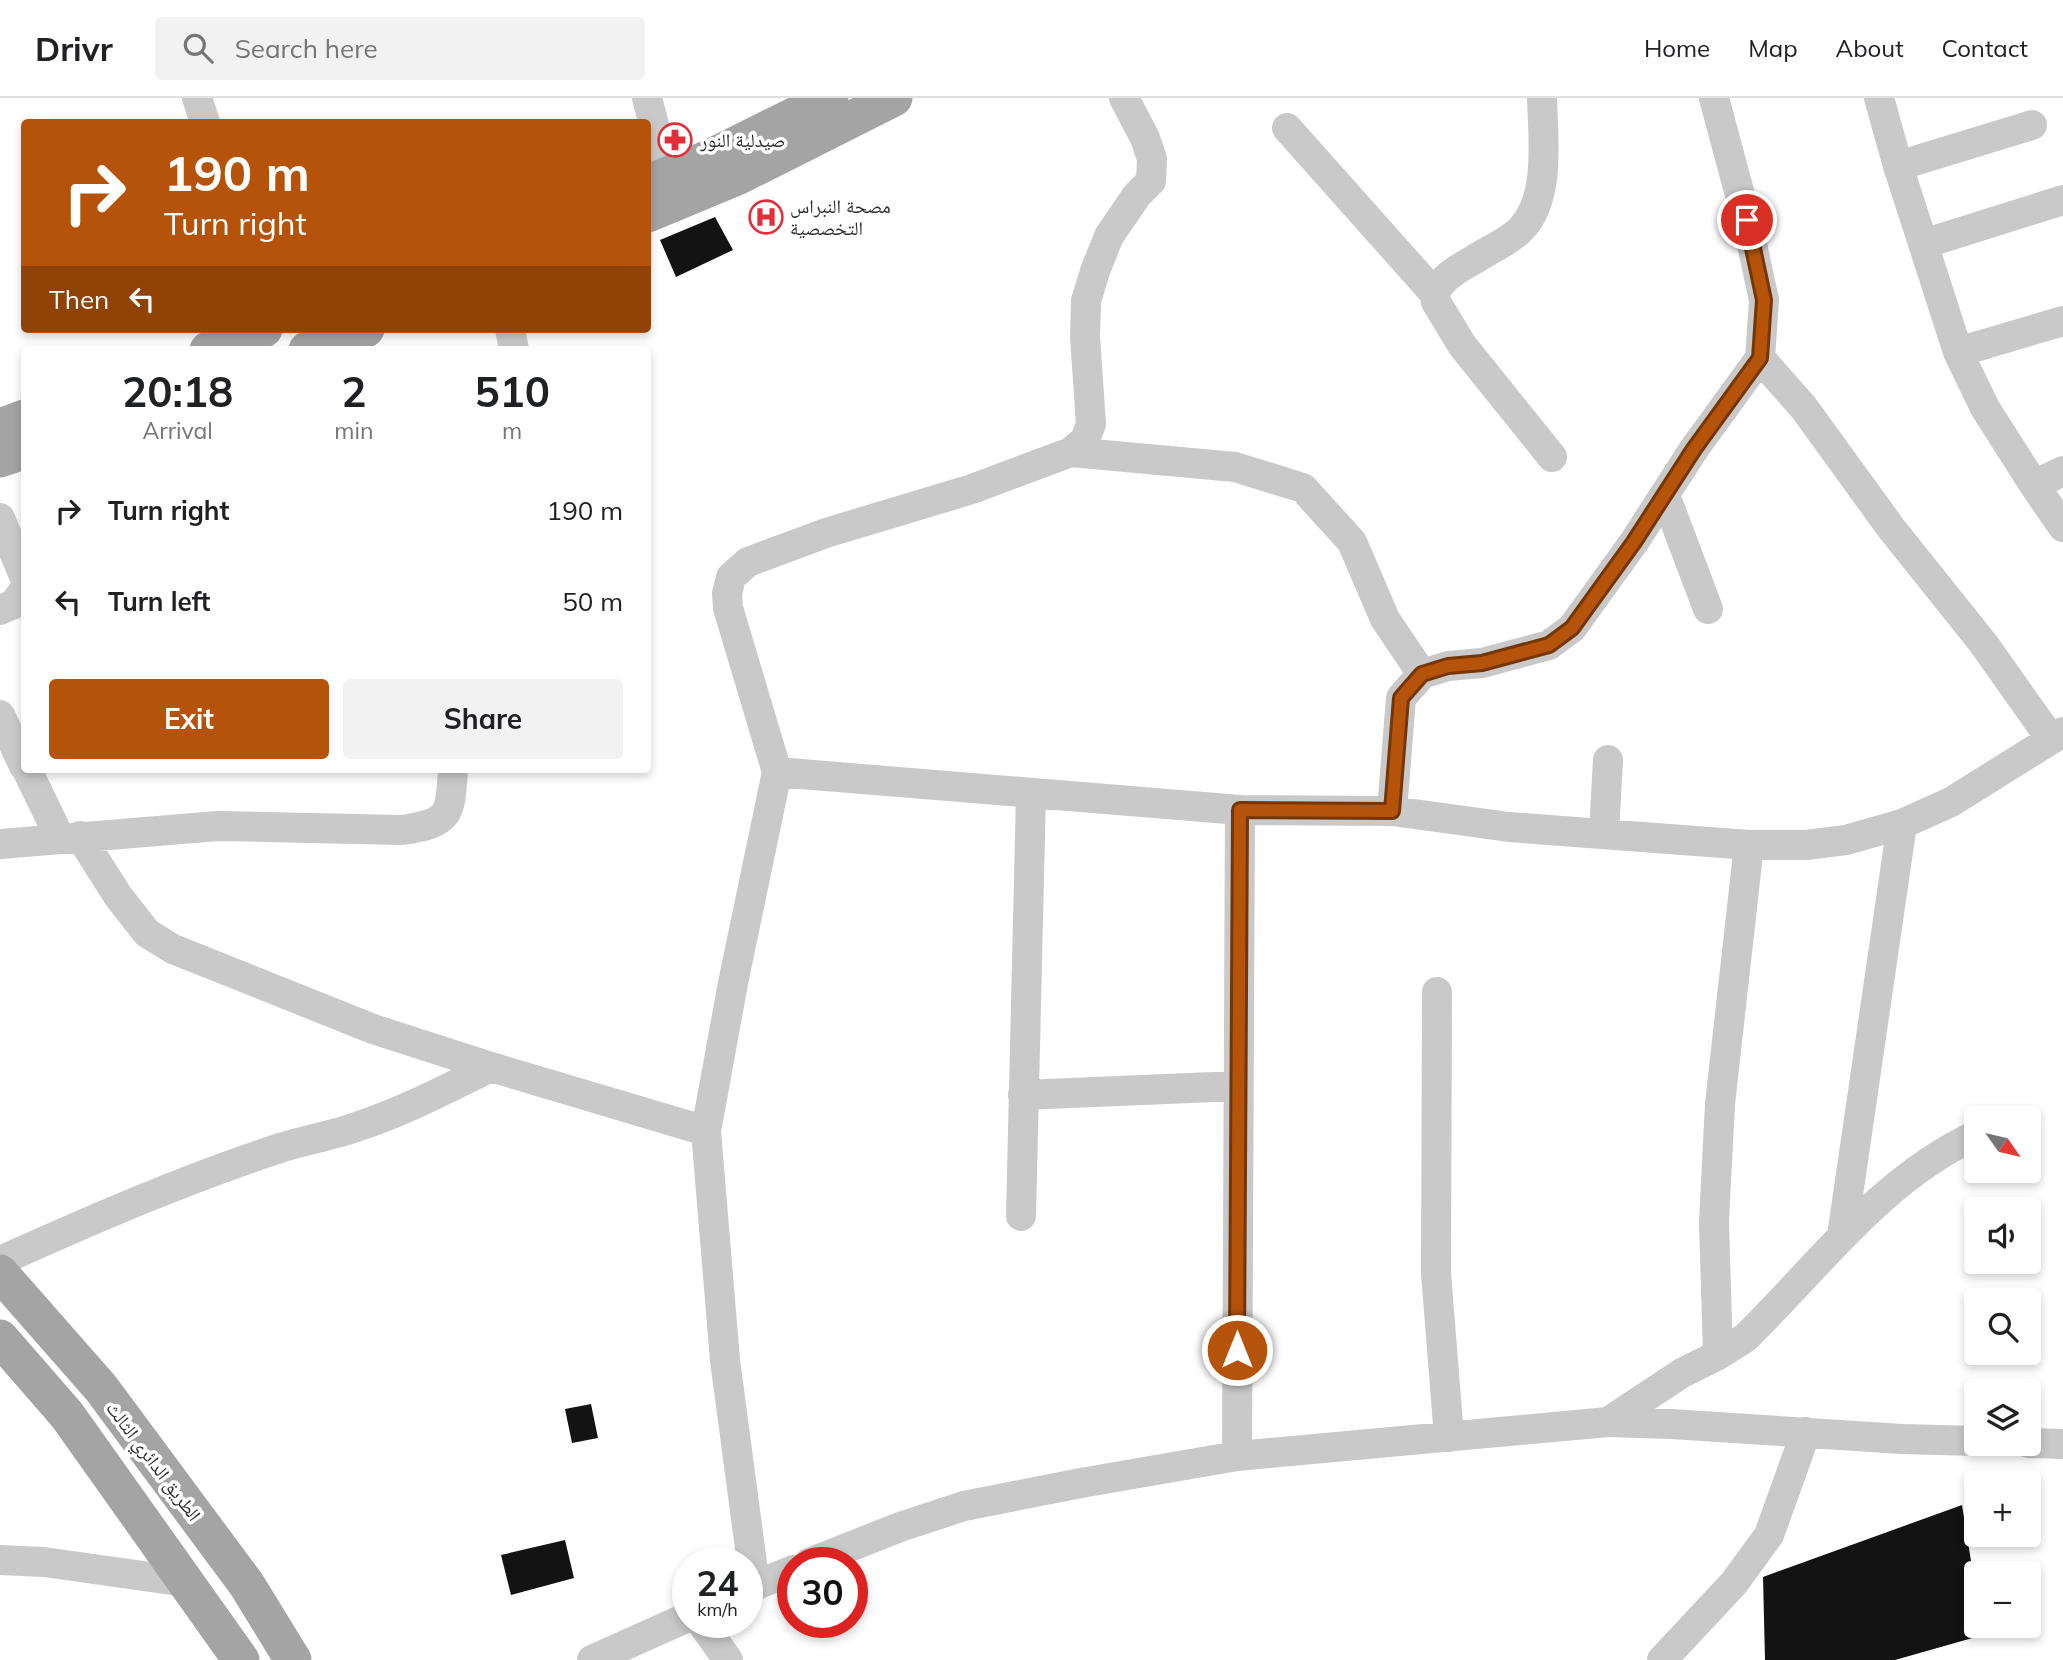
<!DOCTYPE html>
<meta charset="utf-8">
<style>
body{margin:0;font-family:Mulish,"Noto Naskh Arabic",sans-serif;background:#f2f2f2;color:#202124;height:100vh;display:flex;flex-direction:column;font-size:26px;white-space:nowrap}
*{box-sizing:border-box;margin:0}
p{font-size:23px;color:#757577}
.icon{flex:none;width:38px;height:38px;fill:none;stroke:currentColor;stroke-width:2;stroke-linecap:round;stroke-linejoin:round}
.map{position:relative;flex:1;overflow:hidden}
.side{position:absolute;left:21px;top:248px;width:630px;height:427px;display:flex;flex-direction:column;background:#fff;border-radius:7px;box-shadow:0 4px 10px #0003}
.side>*{flex:none}
.guide{position:absolute;left:21px;top:21px;width:630px;height:214px;border-radius:7px;box-shadow:0 4px 10px #0003;background:#b45309;color:#fff;overflow:hidden}
.needle{width:46px;rotate:124deg}
.controls{position:absolute;left:1964px;top:1008px;display:grid;gap:14px}
.controls a{display:grid;place-items:center;width:77px;height:77px;border-radius:7px;background:#fff;box-shadow:0 4px 10px #0003;font-size:35px}
.speed{position:absolute;left:672px;top:1449px;display:flex;gap:14px;font-size:35px;font-weight:700;text-align:center}
.speed>*{display:grid;place-content:center;width:91px;height:91px;border-radius:50%;background:#fff;box-shadow:0 4px 10px #0003;line-height:1}
.speed small{font-size:18px;font-weight:400}
.speed .limit{border:10px solid #d22;background:#fff;color:#111}
.pin{position:absolute;display:grid;place-items:center;width:60px;height:60px;color:#fff;margin:-30px;border:4px solid #fff;border-radius:50%;box-shadow:0 2px 7px #0007}
.me{position:absolute;width:77px;margin:-38px;rotate:0deg;stroke-linejoin:round;filter:drop-shadow(0 0 5px #0008)}
.turn{display:flex;align-items:center;gap:24px;height:147px;padding:0 28px;font-size:32px}
.turn .icon{width:91px;height:91px;stroke-width:2.5}
.turn b{display:block;font-size:49px;line-height:60px}
.then{display:flex;align-items:center;height:66px;padding:0 28px;background:#0003;gap:14px;font-size:26px}
.eta{display:flex;justify-content:space-evenly;align-items:center;height:119px;text-align:center}
.eta b{font-size:42px;font-weight:700;line-height:49px}
.cta{display:flex;gap:14px;margin-top:auto;padding:14px 28px}
.cta a{flex:1;height:80px;border-radius:7px;background:#b45309;color:#fff;font-size:28px;font-weight:700;line-height:80px;text-align:center}
.cta a+a{background:#f2f2f2;color:#202124}
ul{padding:0;list-style:none}
li{display:flex;align-items:center;gap:21px;height:91px;padding:0 28px}
li div{flex:1}
li b{display:block;font-size:26px}
li em{font-style:normal}
header{display:flex;align-items:center;gap:42px;box-sizing:border-box;height:98px;padding:0 35px;background:#fff;border-bottom:2px solid #e0e0e0}
header strong{font-size:33px}
nav{display:flex;gap:38px;margin-inline-start:auto;font-size:24px}
.search{width:490px;height:63px;background:#f2f2f2;display:flex;align-items:center;gap:18px;box-sizing:border-box;padding:0 24px;border-radius:7px;color:#757577;font-size:26px}
.map>svg:first-child{display:block}
.building{fill:#131313}
.lines{fill:none;stroke-linecap:round;stroke-linejoin:round}
.minor{stroke:#c9c9c9;stroke-width:30}
.major{stroke:#a4a4a4;stroke-width:37}
.route-casing{stroke:#753606;stroke-width:18}
.route{stroke:#b45309;stroke-width:12}
.labels{text-anchor:middle;dominant-baseline:central;stroke-width:7;stroke-linejoin:round;paint-order:stroke}
.poi-label{font-size:19px;fill:#2c2c2c;stroke:#fff;text-anchor:start}
.street-label{font-size:19px;fill:#2c2c2c;stroke:#fff}
</style>
<header>
<strong>Drivr</strong>
<div class="search"><svg class="icon" aria-label="search" viewBox="0 0 24 24"><circle cx="10" cy="10" r="6"/><path d="M15 15l6 6"/></svg>Search here</div>
<nav><a>Home</a><a>Map</a><a>About</a><a>Contact</a></nav>
</header>
<div class="map">
<svg width="2063" height="1562" viewBox="0 0 2063 1562">
<rect width="100%" height="100%" fill="#fff"/>
<!-- building -->
<path class="building" d="M715 119 733 152 676 179 660 142Z
M591 1306 598 1340 572 1345 565 1311Z
M1962 1407 1976 1494V1539L1895 1562H1765L1763 1479Z
M565 1442 574 1480 511 1497 501 1457Z"/>
<g class="lines">
<!-- minor -->
<path class="minor" d="M197 0 205 24
M647 0 667 77
M1879 0 1898 68 1958 254 1985 310 2034 387 2063 429
M1287 30 1434 195 1436 204 1462 247 1552 359
M1898 68 2032 27
M1923 146 2063 102
M1434 195C1444 177 1463 168 1480 158 1493 150 1511 142 1521 131 1551 101 1543 39 1542 0
M510 231 514 252
M1958 254 2063 223
M1760 260 1804 310 1891 430 1983 545 2051 641
M1071 354 1235 369 1303 390 1352 444 1385 521 1422 576
M2034 387 2063 373
M1665 397 1708 511
M0 420 24 478
M0 512 14 506 24 492
M0 617 24 668
M27 672 60 740
M777 674 1240 712 1392 713 1509 729 1749 747H1806L1846 742 1902 726 1951 704 2063 634
M1392 713 1401 600 1422 576 1448 568 1482 565 1549 547 1572 530 1634 444 1694 351 1760 260 1764 202 1747 123 1714 0
M1604 735 1608 662
M80 738 118 798 147 835 173 851 373 931 491 969 706 1033
M0 746 218 728 402 732C450 725 450 718 453 672
M1437 894 1436 1175 1449 1339
M1023 997 1238 988
M1021 1118 1031 695
M1842 1138 1902 726
M0 1163C91 1122 183 1082 277 1051 304 1042 332 1038 359 1028 405 1013 448 990 491 969
M1718 1257 1714 1124 1720 1006 1749 747
M1608 1324 1682 1275 1718 1257 1745 1240C1819 1168 1881 1081 1976 1037
M2028 1345 2063 1346
M1237 1358 1240 712
M0 1462 44 1464 186 1484
M809 1465 900 1429 964 1408 1081 1385 1237 1358 1608 1324 1671 1326 1902 1341 1976 1343
M755 1488 725 1262 706 1033 733 885 777 674 728 510 727 496 731 479 748 464 826 435 972 391 1071 354 1085 342 1091 326 1085 239 1086 203 1095 173 1109 138 1137 97 1151 83 1152 61 1145 40 1124 0
M747 1491 793 1472
M701 1524 728 1562
M592 1562 688 1519
M1662 1562 1734 1485 1769 1437 1806 1334"/>
<!-- major -->
<path class="major" d="M648 85 709 60 830 0
M648 116 737 79 894 0
M208 252 264 231
M307 252 366 231
M0 329 24 320
M0 361 24 353
M0 1175 101 1290 247 1487 293 1562
M0 1240 67 1317 241 1562"/>
</g>
<g class="lines">
<defs>
<path id="route" d="M1237 1252 1240 712 1392 713 1401 600 1422 576 1448 568 1482 565 1549 547 1572 530 1634 444 1694 351 1760 260 1764 202 1747 122"/>
</defs>
<!-- route casing -->
<use href="#route" class="route-casing"/>
<!-- route -->
<use href="#route" class="route"/>
</g>
<!-- icons -->
<defs>
<symbol id="pharmacy-ring" viewBox="-11 -11 22 22"><circle r="9.5" fill="#fff" stroke="#e12f39" stroke-width="1.5"/><path d="M-2-6h4v4h4v4h-4v4h-4v-4h-4v-4h4Z" fill="#e12f39"/></symbol>
<symbol id="hospital-ring" viewBox="-11 -11 22 22"><circle r="9.5" fill="#fff" stroke="#e12f39" stroke-width="1.5"/><path d="M-5-5h3v3.5h4V-5h3V5h-3V1.5h-4V5h-3Z" fill="#e12f39"/></symbol>
</defs>
<g fill-rule="evenodd">
<use href="#pharmacy-ring" x="656" y="23" width="38" height="38"/>
<use href="#hospital-ring" x="747" y="100" width="38" height="38"/>
</g>
<g class="labels">
<!-- poi labels -->
<g class="poi-label">
<text x="700" y="42">صيدلية النور</text>
<text x="790" y="108">مصحة النبراس<tspan x="790" dy="22">التخصصية</tspan></text>
</g>
<!-- street labels -->
<g class="street-label">
<text transform="translate(154 1363) rotate(53)">الطريق الدائري الثالث</text>
</g>
</g>
</svg>
<div class="controls">
<a><svg class="needle" viewBox="-14 -14 28 28"><path d="M0-13l5 13h-10z" fill="#e53935"/><path d="M0 13l5-13h-10z" fill="#757577"/></svg></a>
<a><svg class="icon" aria-label="sound" viewBox="0 0 24 24"><path d="M4 9h4l5-4v14l-5-4H4zM17 9q2 3 0 6"/></svg></a>
<a><svg class="icon" aria-label="search" viewBox="0 0 24 24"><circle cx="10" cy="10" r="6"/><path d="M15 15l6 6"/></svg></a>
<a><svg class="icon" aria-label="layers" viewBox="0 0 24 24"><path d="M12 4l9 5-9 5-9-5zM3 14l9 5 9-5"/></svg></a>
<a>+</a>
<a>−</a>
</div>
<div class="speed"><div>24<small>km/h</small></div><div class="limit">30</div></div>
<div class="pin" style="left:1747px;top:122px;background:#d93025"><svg class="icon" aria-label="arrive" viewBox="0 0 24 24"><path d="M6 21V4h12l-3 4 3 4H6"/></svg></div>
<svg class="me" style="left:1237px;top:1252px" viewBox="-20 -20 40 40"><circle r="17" fill="#b45309" stroke="#fff" stroke-width="3"/><path d="M0-11L8 9 0 5-8 9z" fill="#fff"/></svg>
<div class="guide">
<div class="turn"><svg class="icon" aria-label="right" viewBox="0 0 24 24"><path d="M7 20v-9h11M14 6l5 5-5 5"/></svg><div><b>190 m</b>Turn right</div></div>
<div class="then">Then<svg class="icon" aria-label="left" viewBox="0 0 24 24"><path d="M17 20v-9H6M10 6l-5 5 5 5"/></svg></div>
</div>
<section class="side">
<div class="eta">
<div><b>20:18</b><p>Arrival</p></div>
<div><b>2</b><p>min</p></div>
<div><b>510</b><p>m</p></div>
</div>
<ul>
<li><svg class="icon" aria-label="right" viewBox="0 0 24 24"><path d="M7 20v-9h11M14 6l5 5-5 5"/></svg><div><b>Turn right</b></div><em>190 m</em></li>
<li><svg class="icon" aria-label="left" viewBox="0 0 24 24"><path d="M17 20v-9H6M10 6l-5 5 5 5"/></svg><div><b>Turn left</b></div><em>50 m</em></li>
</ul>
<div class="cta"><a>Exit</a><a>Share</a></div>
</section>
</div>
